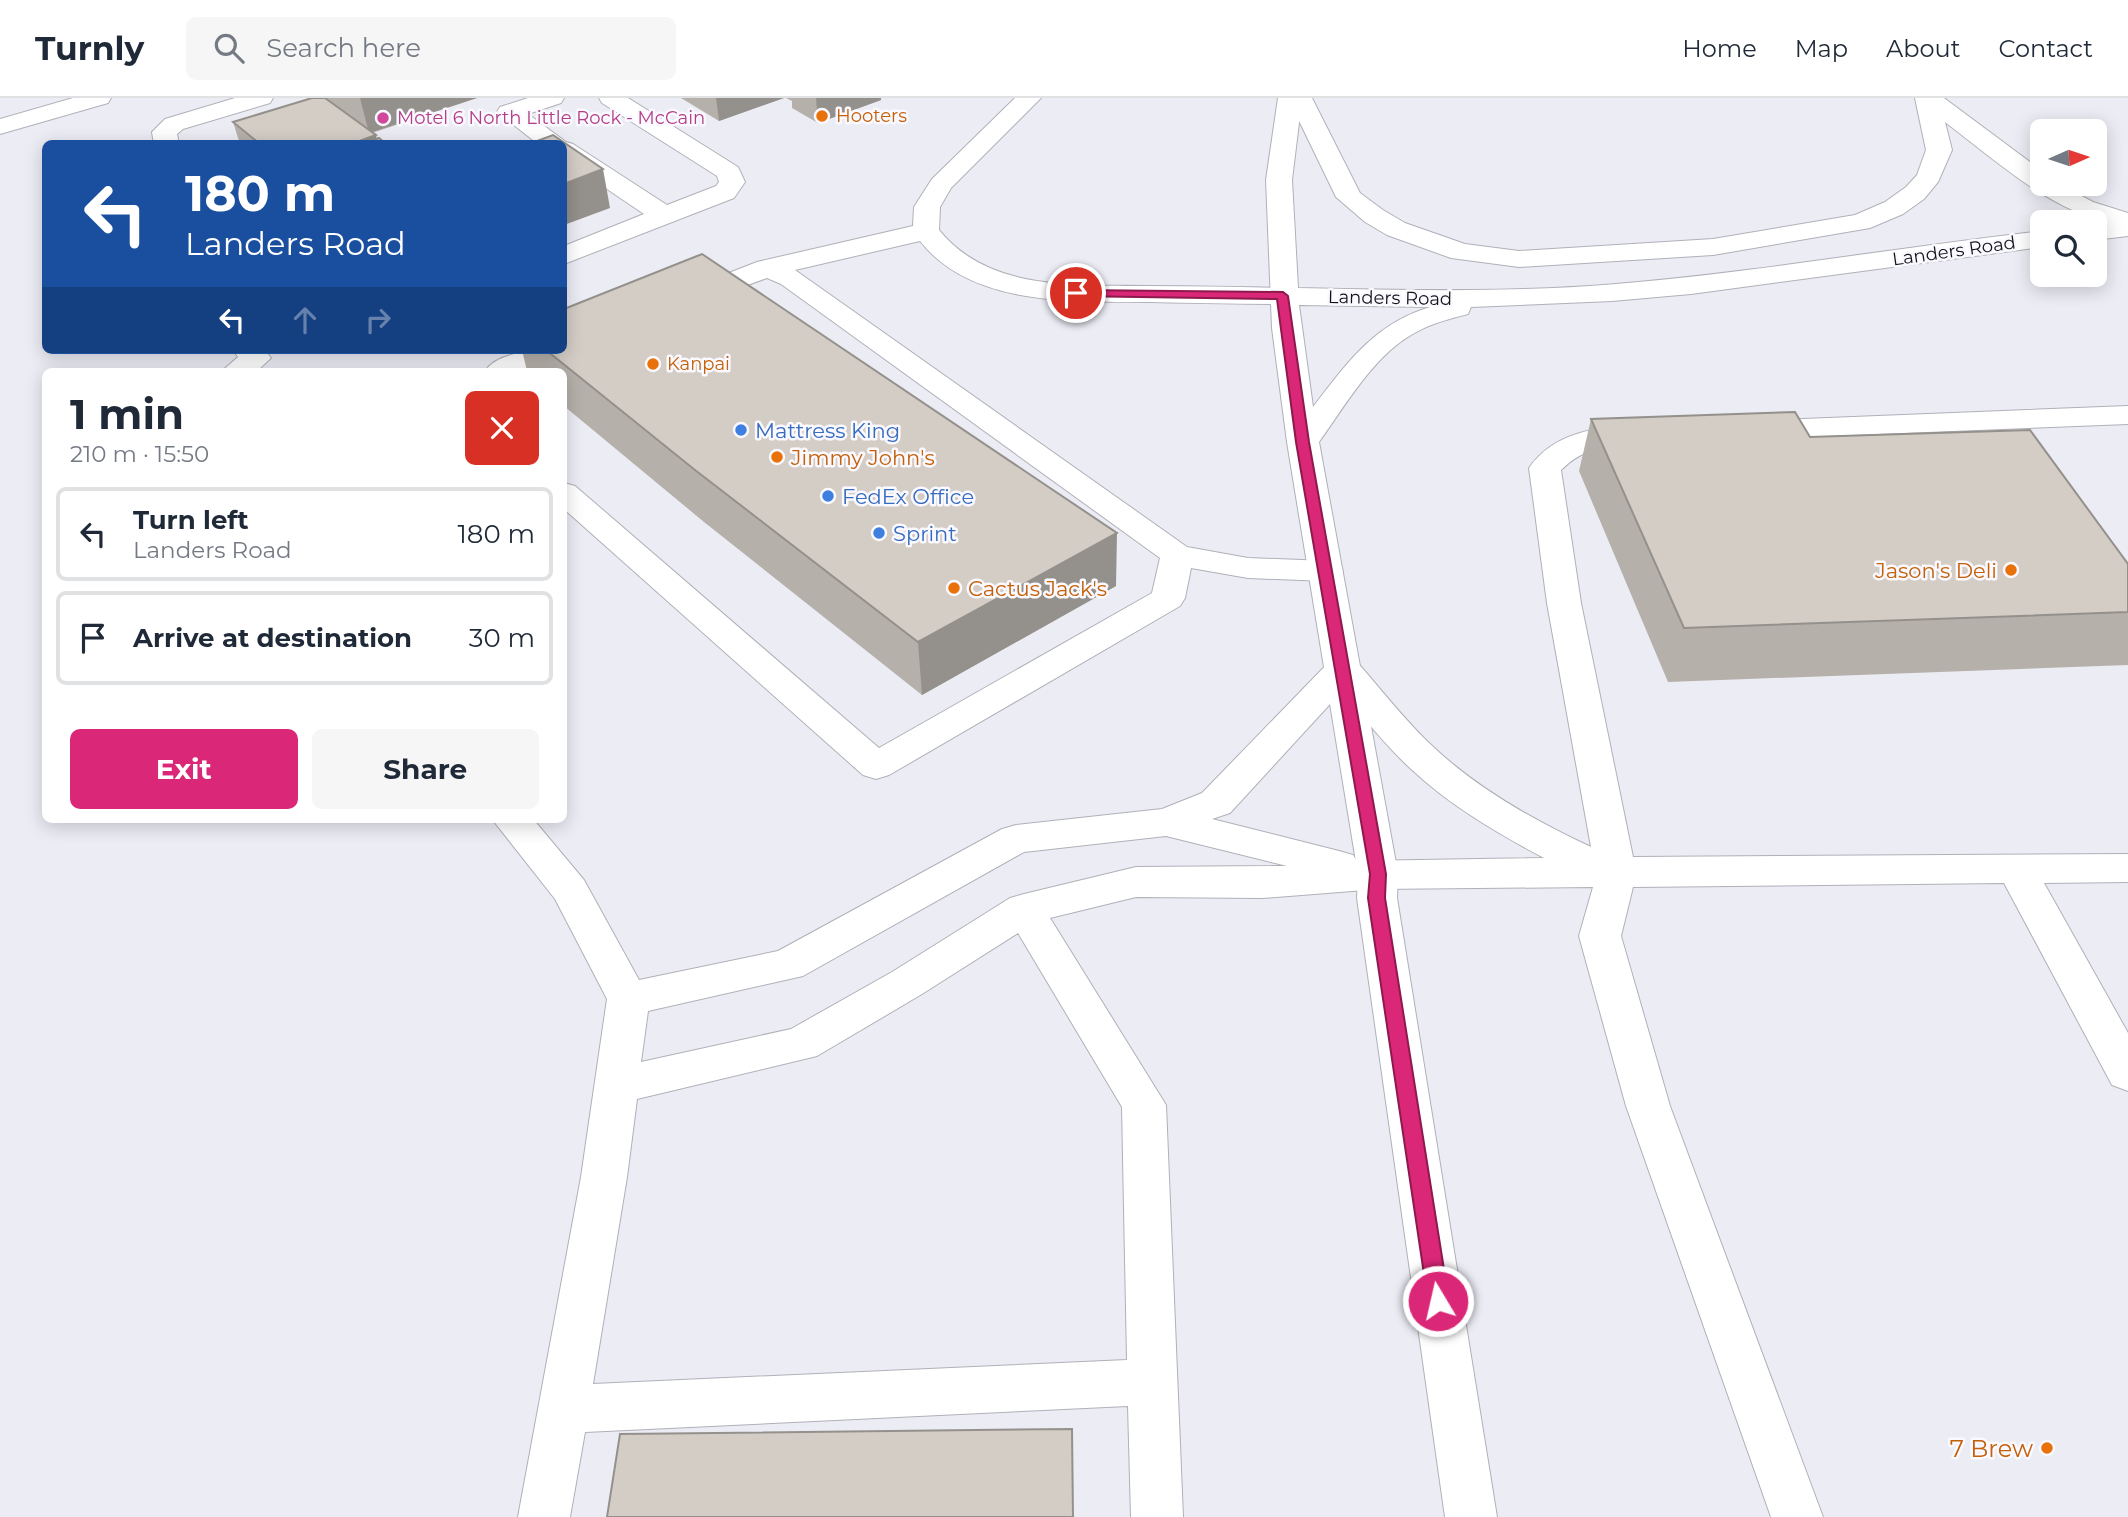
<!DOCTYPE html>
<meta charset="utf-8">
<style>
body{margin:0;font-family:Montserrat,sans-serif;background:#f6f6f7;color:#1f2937;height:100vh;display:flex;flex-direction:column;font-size:26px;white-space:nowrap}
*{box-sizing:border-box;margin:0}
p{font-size:23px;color:#747a83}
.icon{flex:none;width:38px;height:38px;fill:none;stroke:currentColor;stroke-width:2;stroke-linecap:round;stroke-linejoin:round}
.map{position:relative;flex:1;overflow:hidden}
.drawer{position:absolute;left:42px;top:270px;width:525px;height:455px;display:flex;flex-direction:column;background:#fff;border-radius:10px;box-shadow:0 4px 18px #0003}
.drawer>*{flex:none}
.hud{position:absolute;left:42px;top:42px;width:525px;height:214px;border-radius:10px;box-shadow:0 4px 18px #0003;background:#1a4fa0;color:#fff;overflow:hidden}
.needle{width:46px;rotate:87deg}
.controls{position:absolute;left:2030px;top:21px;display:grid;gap:14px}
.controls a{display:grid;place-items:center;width:77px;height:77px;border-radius:10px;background:#fff;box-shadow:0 4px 18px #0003;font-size:35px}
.pin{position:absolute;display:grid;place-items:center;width:60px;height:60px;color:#fff;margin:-30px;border:4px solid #fff;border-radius:50%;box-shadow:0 2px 7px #0007}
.me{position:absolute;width:77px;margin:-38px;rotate:351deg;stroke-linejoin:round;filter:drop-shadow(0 0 5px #0008)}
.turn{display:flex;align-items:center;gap:24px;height:147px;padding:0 28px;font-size:32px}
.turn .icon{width:91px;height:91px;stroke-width:2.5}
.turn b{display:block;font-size:49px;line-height:60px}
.lanes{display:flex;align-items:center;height:66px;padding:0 28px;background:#0003;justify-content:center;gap:35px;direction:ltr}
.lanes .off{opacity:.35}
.round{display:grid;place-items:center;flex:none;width:74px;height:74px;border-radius:10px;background:#f6f6f7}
.overview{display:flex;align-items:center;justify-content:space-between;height:119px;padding:0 28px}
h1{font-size:42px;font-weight:700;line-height:52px}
.action{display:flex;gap:14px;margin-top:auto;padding:14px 28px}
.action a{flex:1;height:80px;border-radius:10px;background:#db2777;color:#fff;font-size:28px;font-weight:700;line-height:80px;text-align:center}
.action a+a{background:#f6f6f7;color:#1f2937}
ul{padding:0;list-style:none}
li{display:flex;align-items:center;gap:21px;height:94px;margin:0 14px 10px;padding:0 14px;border:4px solid #e0e1e3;border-radius:10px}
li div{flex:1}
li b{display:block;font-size:26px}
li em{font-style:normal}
header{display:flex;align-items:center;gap:42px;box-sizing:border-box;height:98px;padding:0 35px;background:#fff;border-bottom:2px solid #e0e1e3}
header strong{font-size:33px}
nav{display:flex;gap:38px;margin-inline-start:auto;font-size:24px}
.search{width:490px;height:63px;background:#f6f6f7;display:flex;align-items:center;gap:18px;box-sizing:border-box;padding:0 24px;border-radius:10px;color:#747a83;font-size:26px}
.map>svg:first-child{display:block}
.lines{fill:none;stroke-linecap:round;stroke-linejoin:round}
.minor-casing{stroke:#b0b0b9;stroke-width:2}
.major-casing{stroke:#b0b0b9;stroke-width:2}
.highway-casing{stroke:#b0b0b9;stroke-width:2}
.minor{fill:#fff;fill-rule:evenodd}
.major{fill:#fff;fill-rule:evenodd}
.highway{fill:#fff;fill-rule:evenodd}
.wall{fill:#b6b0aa}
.shaded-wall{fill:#94908b}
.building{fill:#d4cdc6;stroke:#94908b;stroke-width:2}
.route{fill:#db2777;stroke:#8e194d;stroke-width:2}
.food-dot{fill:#e8710a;stroke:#faf9ff;stroke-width:2.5}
.hotel-dot{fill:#d1479c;stroke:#faf9ff;stroke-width:2.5}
.shop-dot{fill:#3f7fe0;stroke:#faf9ff;stroke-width:2.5}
.labels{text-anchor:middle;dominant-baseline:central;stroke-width:5;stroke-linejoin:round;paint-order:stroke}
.far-food-label{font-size:18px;fill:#c56008;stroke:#faf9ff;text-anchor:start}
.far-hotel-label{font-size:18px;fill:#b23c85;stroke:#faf9ff;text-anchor:start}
.far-street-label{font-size:18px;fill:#141417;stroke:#faf9ff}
.shop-label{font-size:21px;fill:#366cbe;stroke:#faf9ff;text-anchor:start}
.food-label{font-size:21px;fill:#c56008;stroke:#faf9ff;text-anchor:start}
.near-food-label{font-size:24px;fill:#c56008;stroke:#faf9ff;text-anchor:end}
</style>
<header>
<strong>Turnly</strong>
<div class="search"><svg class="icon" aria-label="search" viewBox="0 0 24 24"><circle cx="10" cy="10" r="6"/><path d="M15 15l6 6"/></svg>Search here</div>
<nav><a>Home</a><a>Map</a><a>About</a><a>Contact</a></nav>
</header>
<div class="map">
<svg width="2128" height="1419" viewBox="0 0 2128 1419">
<rect width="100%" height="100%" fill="#ececf5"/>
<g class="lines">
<defs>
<path id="minor" d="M73 0H111L108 5 0 36V21Z
M235 0H273L270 5 183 31 177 36 179 46H154L152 34 165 21Z
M528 0H564L561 5 528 16 566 44 573 46 667 107 716 88 719 84 717 78 602 5 599 0H628L738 69 745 84 734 100 564 166V148L644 116 564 62V46H538L497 14 500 9Z
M1015 0H1041L951 90 940 109 939 132C989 194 1078 187 1149 188 1194 188 1238 189 1283 190L1293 192 1297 198 1293 204 1283 206C1238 206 1194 205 1149 204 1073 203 972 209 920 143L795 172 1187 449 1248 460 1326 463 1338 466 1343 473 1338 480 1326 483 1248 480 1191 470 1185 500 1180 508 889 677 876 681 863 677 564 411V385L575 388 879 650 1152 495 1160 460 781 186 767 180 690 208 680 206 676 200 680 194 757 164 913 128 914 109 932 81Z
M564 245 570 252C554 274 509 273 485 273 499 252 541 252 564 252Z
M233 252H265L271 260 257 273H222L238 259Z
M2128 308V326L1752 341 1741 339 1737 332 1741 325 1752 323Z
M1636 328 1647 330 1651 337 1647 344C1612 352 1591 343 1561 372L1581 505 1633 759 2128 756V784L2044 785 2128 935V993L2112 987 2004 785 1633 789 1621 838 1670 1008 1823 1419H1771L1626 1008 1579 838 1593 789 1378 791 1262 800 1136 799 1050 820 1166 1007 1183 1419H1131L1128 1308 585 1334 570 1419H518L581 1079 607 901 555 801 492 721H533L584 782 639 882 778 853 1002 731 1016 727 1162 711 1202 695 1330 563 1343 559 1356 563C1380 590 1402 619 1428 644 1474 689 1533 722 1591 749L1547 505 1529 370C1554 334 1596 329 1636 328ZM1342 593C1364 620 1385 647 1410 670 1449 707 1497 735 1544 760L1357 763 1353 757 1339 753 1212 721 1230 715ZM1166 738 1287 768 1136 769 1024 796 1010 800 892 874 791 931 641 964 648 913 803 878 1024 754ZM1018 835 1122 1009 1127 1262 593 1286 627 1079 637 1001 817 958 922 896Z"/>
<path id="major" d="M1278 0H1302L1292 82 1298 190C1404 192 1510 195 1616 186 1759 174 1900 149 2042 133V149L1691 196 1612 203 1471 209 1468 216C1449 221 1429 226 1411 237 1372 260 1345 308 1319 344L1398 776 1397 800 1497 1419H1445L1357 800 1358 776 1287 344 1272 230 1266 82ZM1299 207 1430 209C1374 226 1347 265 1313 309Z
M2128 122V138L2095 142V126Z"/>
<path id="highway" d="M1288 0H1312L1360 95 1383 112 1405 125 1465 146 1519 153 1713 141 1855 117 1885 104 1906 89 1917 77 1926 52 1915 0H1944L2042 73V86H2059L2093 104 2128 115V131C2049 113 2007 71 1945 24L1952 52 1938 84 1924 101 1903 116 1870 130 1713 157 1519 169 1451 160 1387 137 1365 124 1336 99Z"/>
</defs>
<!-- minor casing -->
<use href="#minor" class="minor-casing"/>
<!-- major casing -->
<use href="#major" class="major-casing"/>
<!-- highway casing -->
<use href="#highway" class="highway-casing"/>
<!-- minor -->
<use href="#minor" class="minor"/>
<!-- major -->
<use href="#major" class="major"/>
<!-- highway -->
<use href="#highway" class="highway"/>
</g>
<!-- wall -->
<path class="wall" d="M326 0H477L372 35 377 41 386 46H240L233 24 327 1Z
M681 0H784L719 23Z
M786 0H881V2L818 25 792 10V3Z
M522 252H564L1116 488 922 597 704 424 564 308V273H527Z
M1591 321 1810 339 2128 466V567L1668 584 1579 373Z"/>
<!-- shaded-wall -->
<path class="shaded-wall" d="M360 0H477L369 35Z
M716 0H784L719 23Z
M816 0H881V2L818 25Z
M376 37 378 46H351Z
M603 71 610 110 564 127V86Z
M1117 435 1116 488 922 597 918 544Z"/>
<!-- building -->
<path class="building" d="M312 0H325L376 37 351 46H260L233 24Z
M553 37 603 71 564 86V46H529Z
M379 40 386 46H363Z
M702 156 1117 435 918 544 695 372 546 252H564V211Z
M1795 314 1810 339 2030 332 2128 466V514L1684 530 1591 321Z
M1072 1331 1073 1419H607L620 1336Z"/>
<!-- route -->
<path class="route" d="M1076 192 1283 194 1288 198 1309 344 1386 776 1385 800 1449 1203 1446 1210 1438 1212 1431 1210 1428 1203 1368 800 1370 776 1296 344 1277 201 1072 198V193Z"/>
<!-- markers -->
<g class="food-dot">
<circle cx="822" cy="18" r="7"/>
<circle cx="653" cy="266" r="7"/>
<circle cx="777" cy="359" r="7"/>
<circle cx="2011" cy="472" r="7"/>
<circle cx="954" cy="490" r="7"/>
<circle cx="2047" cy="1350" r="7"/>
</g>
<circle class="hotel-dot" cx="383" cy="20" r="7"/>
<g class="shop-dot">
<circle cx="741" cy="332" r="7"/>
<circle cx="828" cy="398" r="7"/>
<circle cx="879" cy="435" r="7"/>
</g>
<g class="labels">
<!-- far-food labels -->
<g class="far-food-label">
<text x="836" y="18">Hooters</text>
<text x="667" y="266">Kanpai</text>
</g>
<!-- far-hotel labels -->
<g class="far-hotel-label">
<text x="397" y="20">Motel 6 North Little Rock - McCain</text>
</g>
<!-- far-street labels -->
<g class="far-street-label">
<text transform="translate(1954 153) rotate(-8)">Landers Road</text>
<text transform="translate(1390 200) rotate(1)">Landers Road</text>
</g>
<!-- shop labels -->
<g class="shop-label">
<text x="755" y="332">Mattress King</text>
<text x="842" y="398">FedEx Office</text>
<text x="893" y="435">Sprint</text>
</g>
<!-- food labels -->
<g class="food-label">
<text x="791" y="359">Jimmy John's</text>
<text x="1997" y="472" text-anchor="end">Jason's Deli</text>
<text x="968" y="490">Cactus Jack's</text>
</g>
<!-- near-food labels -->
<g class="near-food-label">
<text x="2033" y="1350">7 Brew</text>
</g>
</g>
</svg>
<div class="controls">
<a><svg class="needle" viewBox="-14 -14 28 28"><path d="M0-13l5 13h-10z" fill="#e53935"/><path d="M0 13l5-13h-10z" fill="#747a83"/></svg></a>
<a><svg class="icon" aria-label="search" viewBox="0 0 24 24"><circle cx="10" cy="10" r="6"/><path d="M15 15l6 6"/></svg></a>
</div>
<div class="pin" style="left:1076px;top:195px;background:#d93025"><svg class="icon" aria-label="arrive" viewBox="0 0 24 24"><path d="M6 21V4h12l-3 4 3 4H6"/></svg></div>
<svg class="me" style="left:1438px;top:1203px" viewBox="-20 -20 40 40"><circle r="17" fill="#db2777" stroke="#fff" stroke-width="3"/><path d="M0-11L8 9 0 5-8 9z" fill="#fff"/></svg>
<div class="hud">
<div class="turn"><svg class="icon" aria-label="left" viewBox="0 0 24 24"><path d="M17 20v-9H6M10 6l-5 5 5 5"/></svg><div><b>180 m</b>Landers Road</div></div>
<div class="lanes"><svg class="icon" aria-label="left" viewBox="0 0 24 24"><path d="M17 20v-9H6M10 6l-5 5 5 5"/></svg><svg class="icon off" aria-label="ahead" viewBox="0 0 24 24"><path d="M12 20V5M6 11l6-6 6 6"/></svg><svg class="icon off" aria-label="right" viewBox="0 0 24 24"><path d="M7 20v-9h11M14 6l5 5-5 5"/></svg></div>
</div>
<section class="drawer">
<div class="overview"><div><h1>1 min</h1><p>210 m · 15:50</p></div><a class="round" style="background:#d93025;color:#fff"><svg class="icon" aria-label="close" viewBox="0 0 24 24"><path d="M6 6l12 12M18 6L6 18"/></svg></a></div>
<ul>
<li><svg class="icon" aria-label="left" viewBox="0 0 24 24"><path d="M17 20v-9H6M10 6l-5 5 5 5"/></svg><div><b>Turn left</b><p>Landers Road</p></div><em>180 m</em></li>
<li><svg class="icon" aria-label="arrive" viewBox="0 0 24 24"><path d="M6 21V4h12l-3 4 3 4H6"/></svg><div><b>Arrive at destination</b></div><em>30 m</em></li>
</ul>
<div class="action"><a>Exit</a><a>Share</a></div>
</section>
</div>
